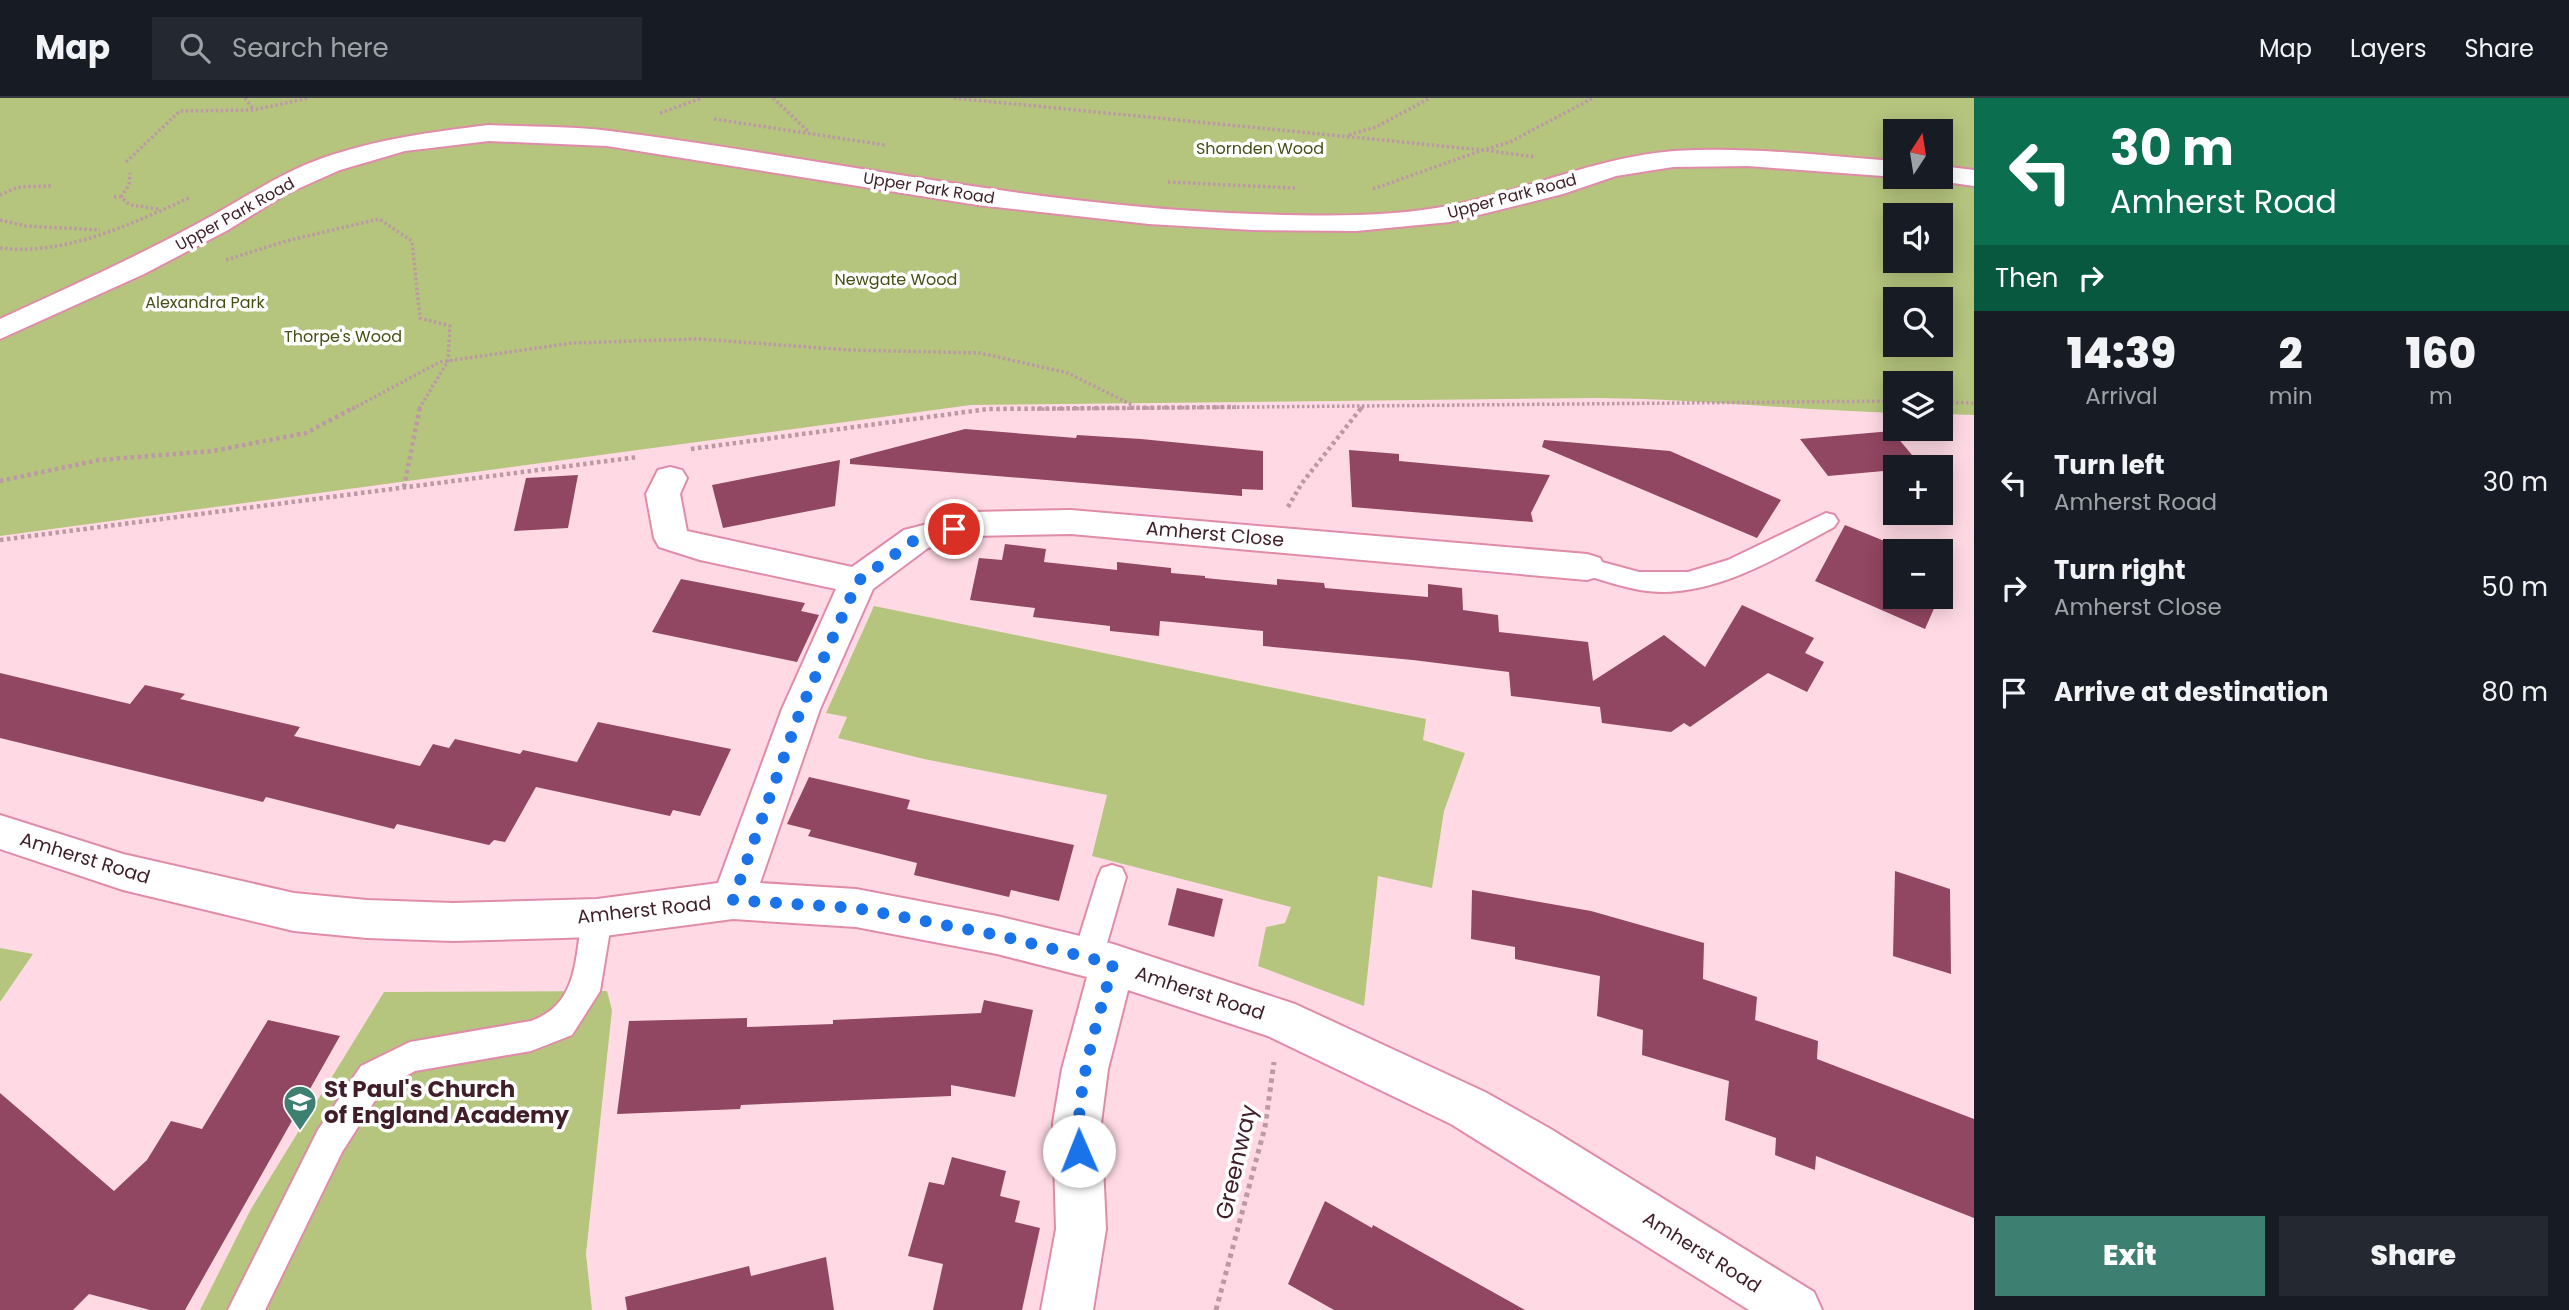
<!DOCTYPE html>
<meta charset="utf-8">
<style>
body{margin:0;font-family:Poppins,sans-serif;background:#242831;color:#f1f3f6;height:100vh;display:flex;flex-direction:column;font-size:26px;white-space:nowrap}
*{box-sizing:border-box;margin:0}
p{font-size:23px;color:#9ea1a6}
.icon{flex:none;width:38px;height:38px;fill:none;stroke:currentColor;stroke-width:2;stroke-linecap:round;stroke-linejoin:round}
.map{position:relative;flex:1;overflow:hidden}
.side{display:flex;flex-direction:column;background:#171b24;width:595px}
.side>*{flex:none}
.guide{background:#0b6e4f;color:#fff;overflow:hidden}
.needle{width:46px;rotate:12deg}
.fabs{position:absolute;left:1883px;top:21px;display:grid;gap:14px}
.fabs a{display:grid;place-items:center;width:70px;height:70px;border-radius:0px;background:#171b24;box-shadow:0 4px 18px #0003;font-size:35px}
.pin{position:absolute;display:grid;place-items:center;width:60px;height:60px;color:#fff;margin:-30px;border:4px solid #fff;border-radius:50%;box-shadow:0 2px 7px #0007}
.me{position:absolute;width:77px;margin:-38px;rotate:359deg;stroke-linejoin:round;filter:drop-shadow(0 0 5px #0008)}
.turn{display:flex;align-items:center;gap:24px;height:147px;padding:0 21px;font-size:32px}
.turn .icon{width:91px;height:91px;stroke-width:2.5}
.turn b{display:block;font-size:49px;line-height:60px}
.then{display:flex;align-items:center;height:66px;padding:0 21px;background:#0003;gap:14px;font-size:26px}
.eta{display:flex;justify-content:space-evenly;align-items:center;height:119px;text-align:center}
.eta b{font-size:42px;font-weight:800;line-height:49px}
.button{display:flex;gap:14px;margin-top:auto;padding:14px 21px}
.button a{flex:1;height:80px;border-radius:0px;background:#3d7f71;color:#fff;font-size:28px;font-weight:800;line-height:80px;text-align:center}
.button a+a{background:#242831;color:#f1f3f6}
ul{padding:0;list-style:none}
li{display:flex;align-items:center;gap:21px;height:105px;padding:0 21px}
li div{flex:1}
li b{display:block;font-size:26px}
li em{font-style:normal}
header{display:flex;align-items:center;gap:42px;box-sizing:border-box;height:98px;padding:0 35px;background:#171b24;border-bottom:2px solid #363941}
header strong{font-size:33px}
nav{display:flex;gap:38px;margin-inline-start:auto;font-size:24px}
.search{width:490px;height:63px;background:#242831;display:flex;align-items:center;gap:18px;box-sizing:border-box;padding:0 24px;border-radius:0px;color:#9ea1a6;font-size:26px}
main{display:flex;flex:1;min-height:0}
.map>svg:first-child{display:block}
.green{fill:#b6c57e;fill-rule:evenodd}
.building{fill:#914662}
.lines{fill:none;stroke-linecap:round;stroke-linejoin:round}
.lane-casing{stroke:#e08ca9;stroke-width:4}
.street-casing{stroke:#e08ca9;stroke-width:4}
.path-far2{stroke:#bc99a4;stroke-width:3.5;stroke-dasharray:2.5 2.5;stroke-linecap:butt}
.path-far1{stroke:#bc99a4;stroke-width:4.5;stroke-dasharray:3.5 3.5;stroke-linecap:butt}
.path{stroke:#bc99a4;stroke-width:5;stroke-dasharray:4.5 4.5;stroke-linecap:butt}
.lane{fill:#fff;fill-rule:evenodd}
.street{fill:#fff;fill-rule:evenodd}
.route{stroke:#1a73e8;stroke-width:12;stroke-dasharray:0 21.6}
.labels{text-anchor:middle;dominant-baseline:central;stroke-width:7;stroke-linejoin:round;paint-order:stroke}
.far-park-label{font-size:16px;fill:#464f14;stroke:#fff}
.far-street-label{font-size:16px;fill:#3f1e2a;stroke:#fff}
.street-label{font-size:19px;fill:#3f1e2a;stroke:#fff}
.near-poi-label{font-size:23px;font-weight:bold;fill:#3f1e2a;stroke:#fff;text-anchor:start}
.near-street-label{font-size:23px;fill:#3f1e2a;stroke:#fff}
</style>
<header>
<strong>Map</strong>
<div class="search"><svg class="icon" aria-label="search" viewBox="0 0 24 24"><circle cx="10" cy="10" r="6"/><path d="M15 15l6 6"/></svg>Search here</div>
<nav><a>Map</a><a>Layers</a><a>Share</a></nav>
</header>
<main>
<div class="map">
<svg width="1974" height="1212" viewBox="0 0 1974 1212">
<rect width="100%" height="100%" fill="#ffdae5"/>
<!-- green -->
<path class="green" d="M0 0H1974V317L1941 316V285H1895V315C1796 312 1697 301 1597 300L971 307 0 438ZM1895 33H1941V79H1895ZM1895 117H1941V163H1895ZM1895 201H1941V247H1895Z
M874 508 1426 621 1423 642 1465 655 1444 713 1432 790 1378 778 1364 908 1258 868 1266 829 1285 825 1291 809 1092 758 1107 697 924 661 838 640 847 619 826 615Z
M0 850 33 856 0 904Z
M607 893 612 912 586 1156 592 1212H200L251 1111 384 894Z"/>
<!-- building -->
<path class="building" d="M965 331 1076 340 1077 337 1141 341 1263 353V392L1242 391V398L850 366V361Z
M1892 333 1922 369H1895V372L1828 378 1800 341Z
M1544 342 1670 353 1781 402 1757 440 1542 349Z
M1349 352 1399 356V363L1550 377 1531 415 1533 424 1352 409Z
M840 362 835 408 723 430 712 387Z
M578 377 568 430 514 433 526 380Z
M1845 427 1909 453H1895V499H1939L1925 531 1815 483Z
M1005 446 1046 451 1044 464 1117 472V464L1171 470V475L1205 478V480L1277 487V481L1324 485 1325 490 1428 499V486L1462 490 1463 512 1498 517 1499 534 1588 544 1593 583 1664 537 1705 569 1742 507 1814 540 1805 555 1824 564 1807 594 1768 575 1690 629 1684 625 1671 634 1602 625 1600 609 1511 598 1509 574 1413 562 1263 548V533L1172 524 1160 523 1159 538 1110 533V528L1033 519 1035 510 970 502 979 460 1002 462Z
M681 481 805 505 801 513 819 517 797 564 652 534Z
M0 575 130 606 145 587 185 596 180 601 300 629 294 638 420 668 433 646 449 650 455 641 520 656 523 652 577 664 598 624 731 651 700 718 673 712 670 718 536 689 505 744 494 742 489 747 397 726 394 731 266 699 263 704 0 640Z
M809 679 910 702 907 711 1074 747 1059 803 1011 792 1009 799 914 777 917 765 808 738 811 732 787 726Z
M1895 773 1950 791 1951 876 1893 858Z
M1177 790 1223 801 1214 839 1168 827Z
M1472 792 1591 813 1704 845 1703 881 1757 899 1755 922 1818 943 1817 961 1974 1021V1120L1816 1058 1815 1072 1775 1057 1776 1040 1725 1022 1729 983 1642 957 1643 932 1597 918 1600 878 1515 861V849L1471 841Z
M984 902 1033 912 1015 999 951 987V998L741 1007 740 1011 617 1016 629 923 747 920V929L833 926V922L981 915Z
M268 922 340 938 185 1212H150L89 1196 73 1212H0V995L114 1093 147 1062 171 1023 202 1031Z
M952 1059 1006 1073 1000 1098 1020 1103 1015 1124 1040 1130 1022 1212H933L943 1166 908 1158 929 1084 944 1087Z
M1325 1103 1372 1130 1373 1127 1525 1212H1334L1288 1186Z
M826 1159 834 1212H627L625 1199 749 1168 751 1178Z"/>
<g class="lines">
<defs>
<path id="lane" d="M1826 415 1834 417 1838 423 1834 429C1782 457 1725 493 1663 494 1634 494 1606 483 1578 475L1575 469 1578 463 1587 460 1639 474H1688L1728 462Z
M1112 767 1122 770 1126 779 1103 859 1099 868 1088 872 1077 868 1073 859 1098 779 1102 770Z
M597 807 607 811 612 820 600 893 572 937 531 953 415 973 383 990 342 1054 265 1212H228L318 1032 361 968 410 944 531 923C577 907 575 863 582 820L587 811Z"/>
<path id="street" d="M489 27C529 29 570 28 610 33 825 60 1036 109 1254 116 1318 118 1390 120 1453 107 1527 92 1598 59 1674 53 1747 48 1822 58 1895 63L1896 79 1748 68 1673 69 1616 78 1563 96 1450 124 1356 133 1253 132 1149 126 978 107 607 48 489 43 405 53 340 72 286 96 228 132 144 176 0 241V221C69 189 139 158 206 121 245 100 280 75 323 60 378 41 431 34 489 27Z
M1941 68 1974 72V88L1932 82 1930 79H1941Z
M670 369 682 372 687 380 680 396 687 433 852 469 904 432 916 429 973 414 1071 412 1587 456 1600 460 1605 469 1600 478 1587 482 1071 436 973 438 928 450 873 491 820 611 760 785 856 791 997 818 1113 846 1295 906 1485 994 1549 1030 1814 1194 1822 1212H1749L1451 1026 1268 938 1128 892 1108 971 1101 1025 1106 1131 1093 1212H1041L1056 1131 1053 1025 1062 971 1087 879 997 856 856 829 733 821 597 839 453 843 367 840 294 833 123 792 0 751V717L123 756 294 795 367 802 453 805 597 801 718 785 782 611 836 491 700 462 659 449 654 440 646 396 658 372Z"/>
</defs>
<!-- lane casing -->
<use href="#lane" class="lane-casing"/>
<!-- street casing -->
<use href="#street" class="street-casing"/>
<!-- path-far2 -->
<path class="path-far2" d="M245 0 253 11
M773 0 808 33
M954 0 1483 52 1510 44 1593 0
M660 15 702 0
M714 21 885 47
M1349 37 1376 29 1430 0
M126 64 180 13 254 12 308 0
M1168 84 1295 90
M1373 91 1483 52 1536 59
M0 97 18 89 52 88
M114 99H121L130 107 159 111
M121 99 129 87 130 75
M0 122 26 128 100 132
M0 150C65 158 131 126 189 100
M226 162 286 143 379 121 412 143 420 220 450 228 448 263 419 311
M1941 304 1974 305
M352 311 440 264 572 245 699 241 849 252 980 255 1068 275 1134 308
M1037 311 1895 303
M1361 311 1363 308"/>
<!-- path-far1 -->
<path class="path-far1" d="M691 351 988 311 1236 309
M0 383 99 362 213 353 306 335 355 309
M404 389 420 309
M1288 409 1302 385 1362 309
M0 442 638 359"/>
<!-- path -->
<path class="path" d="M1216 1212 1265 1029 1274 964"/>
<!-- lane -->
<use href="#lane" class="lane"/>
<!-- street -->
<use href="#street" class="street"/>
</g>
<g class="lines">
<!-- route -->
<path class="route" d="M954 431 916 441 858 483 801 611 733 802 856 810 997 837 1113 866C1097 927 1075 989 1079 1053"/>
</g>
<!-- icons -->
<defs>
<symbol id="school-pin" viewBox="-11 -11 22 30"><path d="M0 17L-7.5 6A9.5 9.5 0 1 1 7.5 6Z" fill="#3d7f71" stroke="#fff"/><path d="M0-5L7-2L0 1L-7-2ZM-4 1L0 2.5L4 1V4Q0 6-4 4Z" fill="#fff"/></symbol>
</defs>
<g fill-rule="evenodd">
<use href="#school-pin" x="281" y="985" width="38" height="52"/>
</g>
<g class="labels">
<!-- far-park labels -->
<g class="far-park-label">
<text x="1260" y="50">Shornden Wood</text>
<text x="896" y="181">Newgate Wood</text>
<text x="205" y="204">Alexandra Park</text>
<text x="343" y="238">Thorpe's Wood</text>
</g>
<!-- far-street labels -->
<g class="far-street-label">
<text transform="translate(929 90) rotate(9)">Upper Park Road</text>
<text transform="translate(1512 98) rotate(-15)">Upper Park Road</text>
<text transform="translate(235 116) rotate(-29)">Upper Park Road</text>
</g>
<!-- street labels -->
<g class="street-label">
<text transform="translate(1215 436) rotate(5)">Amherst Close</text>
<text transform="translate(85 760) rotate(17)">Amherst Road</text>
<text transform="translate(644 812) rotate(-6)">Amherst Road</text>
<text transform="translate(1200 895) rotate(18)">Amherst Road</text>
<text transform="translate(1702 1154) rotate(32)">Amherst Road</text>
</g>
<!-- near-poi labels -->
<g class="near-poi-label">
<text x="324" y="991">St Paul's Church<tspan x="324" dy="26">of England Academy</tspan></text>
</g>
<!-- near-street labels -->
<g class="near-street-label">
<text transform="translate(1236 1064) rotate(-77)">Greenway</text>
</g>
</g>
</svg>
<div class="fabs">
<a><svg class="needle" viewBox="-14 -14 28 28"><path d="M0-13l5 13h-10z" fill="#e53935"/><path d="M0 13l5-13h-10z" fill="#9ea1a6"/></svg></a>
<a><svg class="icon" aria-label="sound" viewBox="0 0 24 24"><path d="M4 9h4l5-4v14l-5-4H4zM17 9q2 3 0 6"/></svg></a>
<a><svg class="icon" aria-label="search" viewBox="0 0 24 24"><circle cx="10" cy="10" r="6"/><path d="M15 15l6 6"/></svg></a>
<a><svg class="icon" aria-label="layers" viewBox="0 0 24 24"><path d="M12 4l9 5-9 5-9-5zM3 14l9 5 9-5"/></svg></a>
<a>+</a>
<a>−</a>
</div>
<div class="pin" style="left:954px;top:431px;background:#d93025"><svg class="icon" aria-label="arrive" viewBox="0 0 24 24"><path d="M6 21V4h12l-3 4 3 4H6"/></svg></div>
<svg class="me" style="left:1079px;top:1053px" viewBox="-20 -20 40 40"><circle r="19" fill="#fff"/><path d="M0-13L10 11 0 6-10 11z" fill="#1a73e8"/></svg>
</div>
<section class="side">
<div class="guide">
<div class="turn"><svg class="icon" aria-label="left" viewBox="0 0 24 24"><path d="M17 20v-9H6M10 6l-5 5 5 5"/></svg><div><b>30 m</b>Amherst Road</div></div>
<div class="then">Then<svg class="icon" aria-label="right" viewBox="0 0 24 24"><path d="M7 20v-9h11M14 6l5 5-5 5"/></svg></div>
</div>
<div class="eta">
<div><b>14:39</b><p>Arrival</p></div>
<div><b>2</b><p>min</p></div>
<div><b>160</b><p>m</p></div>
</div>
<ul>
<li><svg class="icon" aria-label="left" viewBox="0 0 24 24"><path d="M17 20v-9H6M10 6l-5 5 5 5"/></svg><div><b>Turn left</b><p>Amherst Road</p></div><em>30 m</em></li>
<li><svg class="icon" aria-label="right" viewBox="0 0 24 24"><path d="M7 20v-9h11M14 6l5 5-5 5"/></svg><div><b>Turn right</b><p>Amherst Close</p></div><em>50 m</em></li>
<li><svg class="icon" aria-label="arrive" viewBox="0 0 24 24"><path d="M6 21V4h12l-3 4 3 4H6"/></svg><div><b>Arrive at destination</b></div><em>80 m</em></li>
</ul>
<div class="button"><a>Exit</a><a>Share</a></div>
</section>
</main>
